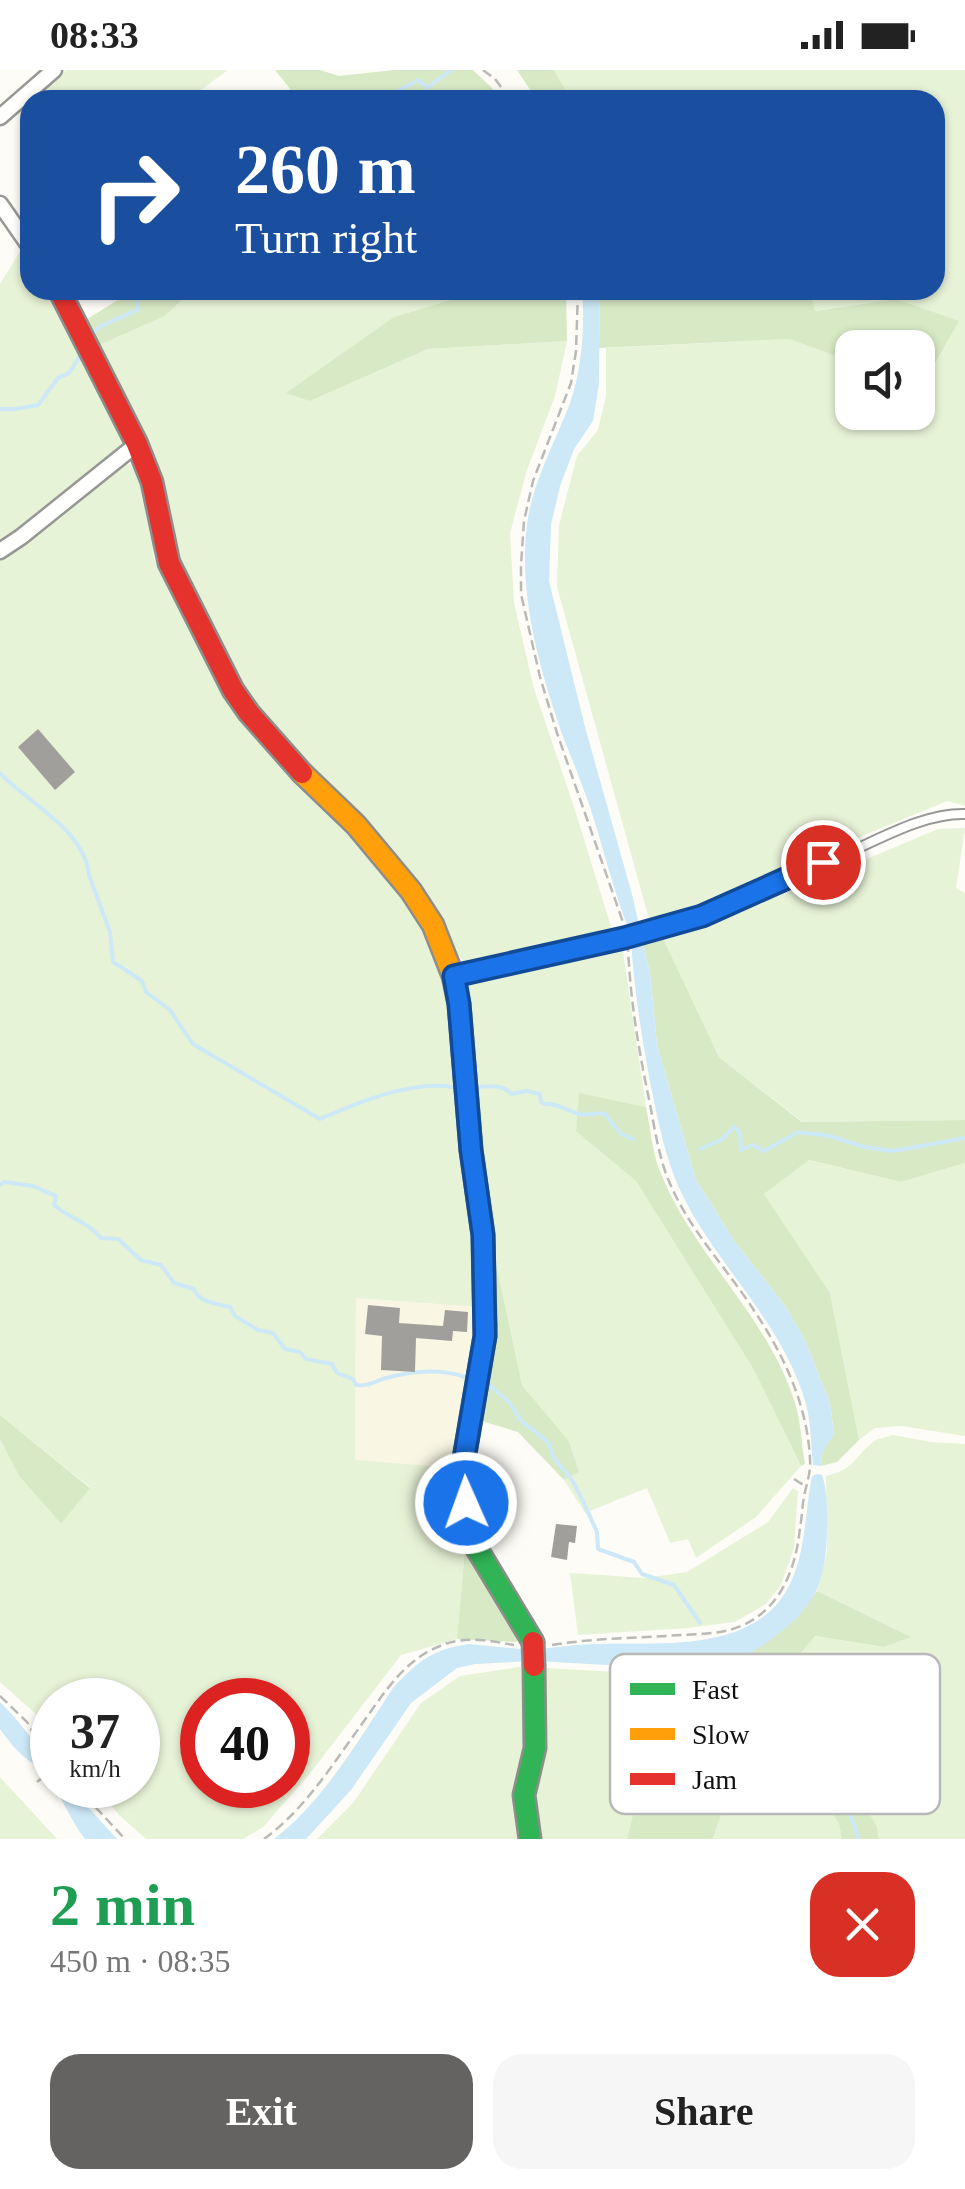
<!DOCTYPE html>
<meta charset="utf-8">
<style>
body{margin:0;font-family:"Times New Roman",serif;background:#f6f6f6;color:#222;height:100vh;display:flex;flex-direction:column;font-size:38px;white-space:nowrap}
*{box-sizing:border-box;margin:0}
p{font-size:32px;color:#767676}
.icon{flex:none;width:55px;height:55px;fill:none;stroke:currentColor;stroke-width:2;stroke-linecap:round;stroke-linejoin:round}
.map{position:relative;height:1769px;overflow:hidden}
.panel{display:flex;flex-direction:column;background:#fff;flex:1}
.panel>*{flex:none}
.hud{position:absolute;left:20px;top:20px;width:925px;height:210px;border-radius:30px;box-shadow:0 2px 8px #0004;background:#1a4fa0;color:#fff;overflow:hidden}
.tools{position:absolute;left:835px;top:260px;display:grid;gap:20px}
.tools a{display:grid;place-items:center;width:100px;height:100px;border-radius:20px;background:#fff;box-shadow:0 2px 8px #0004;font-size:50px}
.speed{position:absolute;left:30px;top:1608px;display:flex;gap:20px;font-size:50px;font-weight:700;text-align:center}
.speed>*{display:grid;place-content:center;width:130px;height:130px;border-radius:50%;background:#fff;box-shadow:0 2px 8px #0004;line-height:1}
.speed small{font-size:25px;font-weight:400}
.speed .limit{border:15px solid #d22;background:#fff;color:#111}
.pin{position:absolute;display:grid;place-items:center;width:85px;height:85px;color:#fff;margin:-42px;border:5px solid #fff;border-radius:50%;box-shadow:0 2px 10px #0007}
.me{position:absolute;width:110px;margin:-55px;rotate:358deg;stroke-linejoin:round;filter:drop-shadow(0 0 8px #0008)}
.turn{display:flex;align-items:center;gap:35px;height:210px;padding:0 50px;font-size:45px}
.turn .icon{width:130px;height:130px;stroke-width:2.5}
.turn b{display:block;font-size:70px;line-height:85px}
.round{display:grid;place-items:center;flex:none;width:105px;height:105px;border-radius:30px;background:#f6f6f6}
.head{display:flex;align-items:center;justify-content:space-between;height:170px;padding:0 50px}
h1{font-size:60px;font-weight:600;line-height:75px;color:#1e9e55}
.button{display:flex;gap:20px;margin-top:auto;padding:20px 50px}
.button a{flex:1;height:115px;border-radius:30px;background:#646362;color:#fff;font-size:40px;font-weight:600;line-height:115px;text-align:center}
.button a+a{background:#f6f6f6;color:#222}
.status{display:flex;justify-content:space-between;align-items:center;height:70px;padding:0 50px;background:#fff;direction:ltr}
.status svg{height:28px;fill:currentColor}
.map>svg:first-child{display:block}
.farmland{fill:#f9f7e4}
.green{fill:#e7f3d7;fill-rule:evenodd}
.forest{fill:#d8eac5}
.water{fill:#cde8f7}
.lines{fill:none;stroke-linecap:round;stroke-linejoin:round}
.stream{stroke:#cde8f7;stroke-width:4}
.building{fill:#a19f9c}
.lane-casing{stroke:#979795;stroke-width:12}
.street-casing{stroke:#979795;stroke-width:19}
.fast-casing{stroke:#8e8d8b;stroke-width:25}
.slow-casing{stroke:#8e8d8b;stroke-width:25}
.jam-casing{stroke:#8e8d8b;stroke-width:25}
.path{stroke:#b9b9b8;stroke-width:2.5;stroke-dasharray:10 5;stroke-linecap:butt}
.lane{stroke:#fffffe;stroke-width:8}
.street{stroke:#fffffe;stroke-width:14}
.fast{stroke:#30b455;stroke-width:20}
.slow{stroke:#ff9f0a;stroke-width:20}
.jam{stroke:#e5322d;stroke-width:20}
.lane-bridge-casing{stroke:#979795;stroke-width:12;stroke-linecap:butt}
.jam-bridge-casing{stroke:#8e8d8b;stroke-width:25;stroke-linecap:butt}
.lane-bridge{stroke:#fffffe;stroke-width:8}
.jam-bridge{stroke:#e5322d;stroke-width:20}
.route-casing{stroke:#114b97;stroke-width:25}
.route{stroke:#1a73e8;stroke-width:18}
.key{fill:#fff;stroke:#b8b8b8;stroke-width:2.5}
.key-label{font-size:28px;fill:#111}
</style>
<div class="status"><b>08:33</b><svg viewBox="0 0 49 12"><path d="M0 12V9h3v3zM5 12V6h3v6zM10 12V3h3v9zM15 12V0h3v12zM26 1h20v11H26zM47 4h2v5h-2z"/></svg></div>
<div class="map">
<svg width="965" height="1769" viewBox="0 0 965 1769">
<rect width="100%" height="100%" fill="#fdfcf7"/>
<!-- farmland -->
<path class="farmland" d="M356 1228 478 1237 480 1267 457 1398 355 1391Z"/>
<!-- green -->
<path class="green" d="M66 0H228L187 30H33Z
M554 0H965V736L947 731 697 834 649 849 557 517 559 455 577 386 598 360 606 326V278L789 269 852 292V342H918V315L923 317 958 252 896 229 814 241 809 220H935V30H571Z
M21 180 30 194V220H46L72 261 124 367 118 382 0 474V214Z
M192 220H483L394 247 310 331 428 279 567 271 555 326 527 400 510 463 514 533 534 619 574 737 613 863 469 896 450 877 239 613 183 500 161 402 97 276 165 246Z
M123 394 141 395 155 458 153 487 191 554 376 787 411 835 434 878 444 910 452 952 476 1161 478 1237 356 1228 355 1390 457 1398 466 1468 457 1569 401 1585 308 1706 263 1757 243 1769H146L119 1745 95 1715H138V1630H52V1643L38 1646 0 1612V1369L19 1406 61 1454 90 1417 0 1345V489L28 471ZM202 1630H288V1715H202Z
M965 758 956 818 965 823V1050L803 1052 719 987 662 866 705 857 938 759Z
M622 875 646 1037 580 1024 576 1060 636 1111 754 1300 801 1396 756 1447 696 1488 688 1469 670 1473 647 1418 585 1443 564 1410 579 1402 569 1371 522 1315 492 1174 461 912Z
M808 1090 901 1112 965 1093V1366L901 1356 875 1358 859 1370 830 1223 764 1124Z
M893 1365 931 1372 965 1374V1769H879L877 1757 788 1599 815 1566 884 1577 910 1567 817 1521 827 1482 826 1406C857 1399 855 1384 876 1370 878 1369 890 1366 893 1365Z
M793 1418 798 1421 794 1478 781 1515 766 1534 735 1552 688 1558 578 1565 570 1503 646 1508 687 1502 768 1452Z
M526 1596 529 1668 523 1769H317L353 1733 421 1633 460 1606Z
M544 1598 617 1602 634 1608 653 1661 627 1769H541L535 1714Z
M759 1629 839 1754 842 1769H713L724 1735 688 1638Z
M0 1707 57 1769H0Z"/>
<!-- forest -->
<path class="forest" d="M275 0H320L339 6 394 0H473L491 17 501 30H478L475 27 457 30H299Z
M517 0H554L571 30H537Z
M134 220H192L165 246 97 276 84 251Z
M483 220H566L567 271 428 279 310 331 286 323 394 247Z
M600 220H809L815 241 896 229 959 251 922 317 918 315V278H852V292L789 269 599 278Z
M662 866 719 987 802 1052 965 1050V1093L901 1112 809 1090 764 1124 830 1223 859 1370 837 1392 821 1396 822 1383 834 1363 830 1333 805 1270 785 1236 735 1172 696 1110 657 975 650 902 642 870Z
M579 1023 646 1037C650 1056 652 1078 658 1096 689 1181 764 1241 793 1327 801 1347 801 1373 805 1394L801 1396 754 1300 636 1111 576 1061Z
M492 1174 522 1315 569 1371 579 1402 564 1410 518 1362 478 1350Z
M0 1345 90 1418 61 1454 19 1406 0 1369Z
M466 1468 524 1563 516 1572 457 1569Z
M817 1521 911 1567 884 1577 815 1566 788 1599 877 1757 879 1769H842L839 1754 759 1629 688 1638 724 1735 713 1769H627L653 1661 632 1603H649L652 1598 699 1597 769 1570 795 1549Z"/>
<!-- water -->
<path class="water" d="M582 220H600L599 314 593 351 574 379 560 416 551 455 549 511 585 657 633 828 640 860 633 859 630 863C614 822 604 781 591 740 583 716 573 692 564 669 540 601 518 526 527 454 533 410 555 373 570 333 582 299 585 255 582 220Z
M636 869 642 870 650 902 657 975 696 1110 735 1172 785 1236 805 1270 830 1333 834 1364 822 1383 821 1396 813 1395C811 1375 811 1353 806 1334 784 1256 723 1202 686 1132 669 1100 661 1066 654 1031 643 978 635 926 631 872Z
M817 1404 822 1405C827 1420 827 1434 827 1450 827 1474 826 1497 817 1519 806 1546 764 1579 737 1589 710 1598 680 1597 653 1598L650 1603H632L624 1596 536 1591 535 1579C556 1578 576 1574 597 1574 662 1572 758 1584 791 1512 806 1479 805 1441 812 1406Z
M469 1574 532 1580V1591L475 1594 457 1598 411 1633 351 1720 306 1769H274C322 1733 360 1668 393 1618 418 1591 433 1579 469 1574Z
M0 1632C19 1651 52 1689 52 1715H68L117 1769H85C69 1748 61 1725 47 1705 41 1698 35 1695 28 1690 17 1682 8 1670 0 1659Z"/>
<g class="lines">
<!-- stream -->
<path class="stream" d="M380 30 419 10 427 18 451 0
M93 263 101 256 137 240 139 227 143 220
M0 339H16L38 335 58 308 69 303 82 283
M0 703C28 733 85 760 89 805L110 862 113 892 142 911 146 922 170 940 193 974 320 1049C357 1033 411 1010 452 1017
M473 1017C485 1017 503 1013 511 1024L527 1021 540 1024 541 1032 545 1034C559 1033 566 1041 579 1044 589 1046 595 1042 605 1044L621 1064 633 1069
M700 1079 721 1070 734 1057 740 1062 741 1080 753 1075 764 1081 798 1062 830 1066 864 1077 893 1081 965 1068
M0 1115 4 1112 33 1116 56 1126 54 1135C69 1148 88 1152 101 1168L118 1169 141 1190 161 1195 174 1213 194 1219C200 1234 217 1233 230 1237L235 1246 258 1260 273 1263 285 1279 300 1282 306 1289 332 1294 337 1303 353 1309 356 1315C367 1317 375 1311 386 1308 412 1301 440 1298 465 1307
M488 1314 509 1332 521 1351 548 1372 553 1387 572 1410 581 1427 597 1462 598 1479 634 1492 642 1504 674 1515 700 1553
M641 1599 642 1603 651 1612 697 1624 727 1614
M719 1600 727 1614 771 1619C774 1629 777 1640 783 1649 806 1686 849 1724 858 1769"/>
</g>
<!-- building -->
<path class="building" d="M38 659 75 702 55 720 18 677Z
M368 1235 400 1238 399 1253 443 1256 445 1240 468 1242 467 1262 453 1261 452 1271 416 1268 415 1302 381 1300 382 1266 365 1264Z
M556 1454 577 1456 575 1473 569 1472 567 1490 551 1487Z"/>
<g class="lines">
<defs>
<path id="lane" d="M655 859C724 840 789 807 856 779 889 764 928 743 965 744
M453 906 623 868"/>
<path id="street" d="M0 47 54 0
M0 134 30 177
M0 481 21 467 137 374"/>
<path id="fast" d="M485 1255V1266L464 1389 466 1433 474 1474 533 1572
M530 1769 524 1725 535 1678 534 1596"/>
<path id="slow" d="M302 703 356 755 411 821 433 855 453 906 459 934 471 1080 483 1165 485 1255"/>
<path id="jam" d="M59 220 137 374 152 412 169 493 233 620 249 643 302 703"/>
</defs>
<!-- lane casing -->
<use href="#lane" class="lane-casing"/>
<!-- street casing -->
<use href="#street" class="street-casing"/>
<!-- fast casing -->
<use href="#fast" class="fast-casing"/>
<!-- slow casing -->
<use href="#slow" class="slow-casing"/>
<!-- jam casing -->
<use href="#jam" class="jam-casing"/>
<!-- path -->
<path class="path" d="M483 0 495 9 511 30
M578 220 576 281 571 313 533 411 524 451 521 495V524L540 607 557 663 625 858
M794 1409 805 1416
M552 1575C594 1568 638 1568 681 1565 701 1564 722 1564 741 1556 781 1539 796 1498 800 1458 802 1448 802 1437 804 1427 806 1415 811 1403 810 1390 808 1337 784 1285 755 1242 725 1195 684 1155 665 1101 658 1080 654 1056 650 1034 639 982 630 930 628 876
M0 1626 27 1652 40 1676 52 1693
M37 1712 52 1700
M75 1715 125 1769
M264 1769C303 1741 331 1697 359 1658 383 1625 404 1588 445 1574 467 1566 492 1571 514 1575"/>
<!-- lane -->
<use href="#lane" class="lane"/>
<!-- street -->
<use href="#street" class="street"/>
<!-- fast -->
<use href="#fast" class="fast"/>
<!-- slow -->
<use href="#slow" class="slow"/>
<!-- jam -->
<use href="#jam" class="jam"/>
<defs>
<path id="lane-bridge" d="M623 868 655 859"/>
<path id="jam-bridge" d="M533 1572 534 1596"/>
</defs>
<!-- lane-bridge casing -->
<use href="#lane-bridge" class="lane-bridge-casing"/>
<!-- jam-bridge casing -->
<use href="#jam-bridge" class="jam-bridge-casing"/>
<!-- lane-bridge -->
<use href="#lane-bridge" class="lane-bridge"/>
<!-- jam-bridge -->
<use href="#jam-bridge" class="jam-bridge"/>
</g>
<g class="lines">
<defs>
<path id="route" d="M466 1433 464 1389 485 1266 483 1165 471 1080 459 934 454 906 624 868 702 846 823 792"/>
</defs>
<!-- route casing -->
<use href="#route" class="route-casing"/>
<!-- route -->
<use href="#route" class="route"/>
</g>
<!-- legend -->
<rect x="610" y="1584" width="330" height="160" rx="15" class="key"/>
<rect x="630" y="1613" width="45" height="12" fill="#30b455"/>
<rect x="630" y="1658" width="45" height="12" fill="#ff9f0a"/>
<rect x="630" y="1703" width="45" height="12" fill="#e5322d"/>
<g class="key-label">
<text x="692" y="1629">Fast</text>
<text x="692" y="1674">Slow</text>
<text x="692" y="1719">Jam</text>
</g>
</svg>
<div class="tools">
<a><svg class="icon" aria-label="sound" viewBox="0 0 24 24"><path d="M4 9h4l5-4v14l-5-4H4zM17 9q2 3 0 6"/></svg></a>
</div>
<div class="speed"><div>37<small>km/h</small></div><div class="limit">40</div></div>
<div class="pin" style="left:823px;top:792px;background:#d93025"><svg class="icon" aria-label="arrive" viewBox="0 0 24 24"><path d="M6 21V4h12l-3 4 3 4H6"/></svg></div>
<svg class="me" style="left:466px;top:1433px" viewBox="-20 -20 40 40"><circle r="17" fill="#1a73e8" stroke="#fff" stroke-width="3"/><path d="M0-11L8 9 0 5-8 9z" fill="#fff"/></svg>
<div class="hud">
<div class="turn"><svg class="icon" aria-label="right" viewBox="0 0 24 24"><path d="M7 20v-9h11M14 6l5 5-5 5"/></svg><div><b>260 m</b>Turn right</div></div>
</div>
</div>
<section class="panel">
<div class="head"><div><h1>2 min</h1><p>450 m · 08:35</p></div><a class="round" style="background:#d93025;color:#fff"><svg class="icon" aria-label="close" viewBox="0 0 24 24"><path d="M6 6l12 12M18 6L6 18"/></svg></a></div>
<div class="button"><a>Exit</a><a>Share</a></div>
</section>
